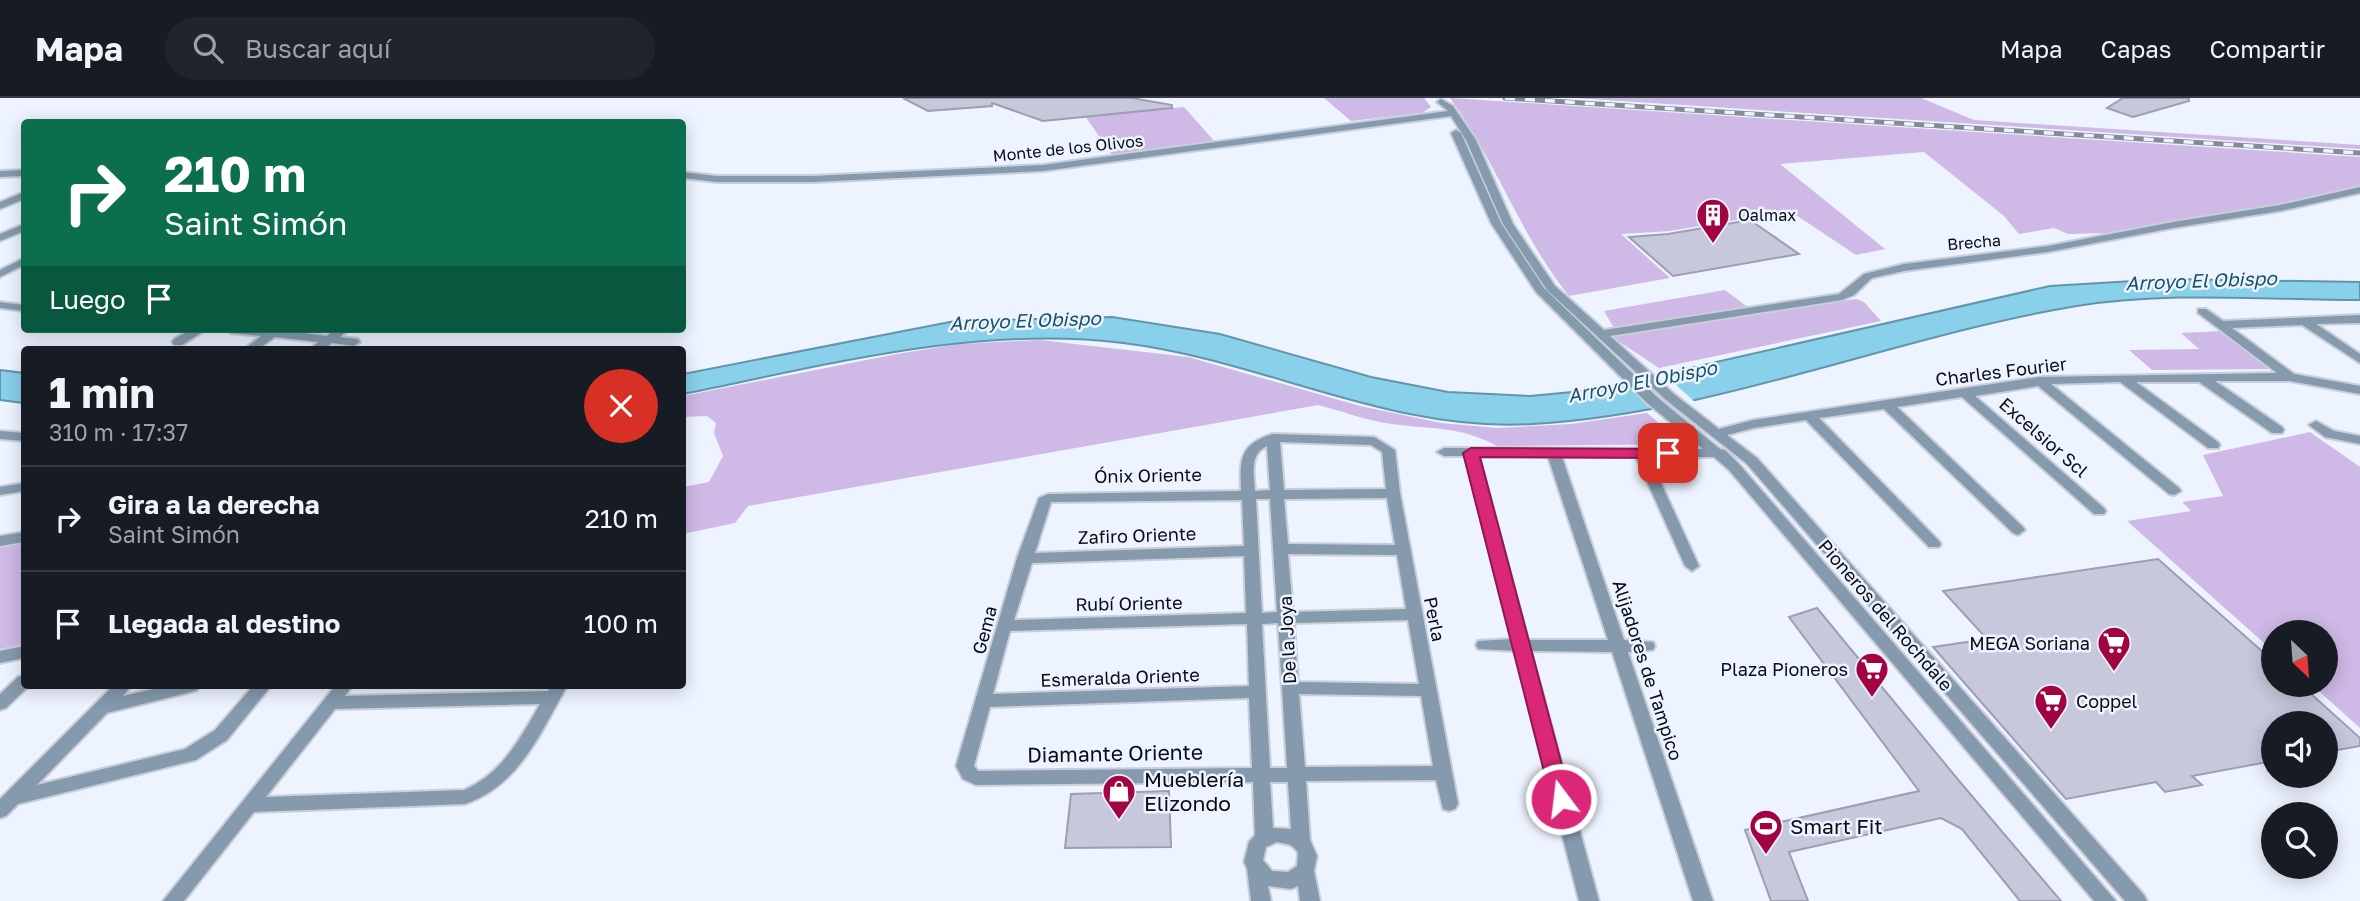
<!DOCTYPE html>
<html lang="es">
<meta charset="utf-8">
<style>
body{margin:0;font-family:"Golos Text",sans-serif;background:#20242c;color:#f1f3f6;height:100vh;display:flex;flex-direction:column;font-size:26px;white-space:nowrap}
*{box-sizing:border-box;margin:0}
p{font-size:23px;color:#9ea1a6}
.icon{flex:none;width:38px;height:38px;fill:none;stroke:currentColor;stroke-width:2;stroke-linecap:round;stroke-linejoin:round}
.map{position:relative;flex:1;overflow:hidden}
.drawer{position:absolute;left:21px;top:248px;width:665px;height:343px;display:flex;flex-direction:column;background:#171b24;border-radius:7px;box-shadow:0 4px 18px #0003}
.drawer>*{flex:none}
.banner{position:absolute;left:21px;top:21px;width:665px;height:214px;border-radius:7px;box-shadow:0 4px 18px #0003;background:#0b6e4f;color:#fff;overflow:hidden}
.needle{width:46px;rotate:155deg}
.controls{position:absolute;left:2261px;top:522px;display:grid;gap:14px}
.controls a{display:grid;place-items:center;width:77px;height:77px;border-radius:50%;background:#171b24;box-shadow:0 4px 18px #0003;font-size:35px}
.pin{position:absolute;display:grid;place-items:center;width:60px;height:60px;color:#fff;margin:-30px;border-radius:14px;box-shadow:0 4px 10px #0006}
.me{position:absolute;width:77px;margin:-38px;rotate:345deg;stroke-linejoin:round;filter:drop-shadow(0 0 5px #0008)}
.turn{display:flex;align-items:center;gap:24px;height:147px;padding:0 28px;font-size:32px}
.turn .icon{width:91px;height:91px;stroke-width:2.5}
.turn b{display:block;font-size:49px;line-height:60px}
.then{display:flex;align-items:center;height:66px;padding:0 28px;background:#0003;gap:14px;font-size:26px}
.round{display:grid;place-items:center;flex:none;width:74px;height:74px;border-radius:37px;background:#20242c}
.head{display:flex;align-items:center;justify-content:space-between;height:119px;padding:0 28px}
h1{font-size:42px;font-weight:700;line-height:52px}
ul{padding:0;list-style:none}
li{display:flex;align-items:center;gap:21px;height:105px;padding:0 28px;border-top:2px solid #363941}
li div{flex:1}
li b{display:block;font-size:26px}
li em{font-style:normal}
header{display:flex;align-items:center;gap:42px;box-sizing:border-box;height:98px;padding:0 35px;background:#171b24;border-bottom:2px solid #363941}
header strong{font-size:33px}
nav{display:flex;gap:38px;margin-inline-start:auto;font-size:24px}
.search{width:490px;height:63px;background:#20242c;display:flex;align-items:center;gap:18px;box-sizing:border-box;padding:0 24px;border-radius:38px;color:#9ea1a6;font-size:26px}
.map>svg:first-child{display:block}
.green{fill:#cfb9e6}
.water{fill:#89d0eb;stroke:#6395aa;stroke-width:2}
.pier{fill:#edf3ff}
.building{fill:#c8c8dd;stroke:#9e9db1;stroke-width:2}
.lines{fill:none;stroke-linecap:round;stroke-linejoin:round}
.minor-casing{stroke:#c9ced9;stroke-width:4}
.minor{fill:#859aad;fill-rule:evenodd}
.rail-casing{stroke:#868a94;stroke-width:5}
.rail{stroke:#edf3ff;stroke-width:3.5;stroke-dasharray:10;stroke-linecap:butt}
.route{fill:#db2777;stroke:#8e194d;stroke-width:2}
.labels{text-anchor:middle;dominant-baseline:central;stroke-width:5;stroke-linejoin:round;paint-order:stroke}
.far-street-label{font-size:16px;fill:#090c12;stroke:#edf3ff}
.far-poi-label{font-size:16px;fill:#090c12;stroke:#edf3ff;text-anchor:start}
.street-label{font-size:18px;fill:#090c12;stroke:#edf3ff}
.poi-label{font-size:18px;fill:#090c12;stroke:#edf3ff;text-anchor:end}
.water-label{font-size:19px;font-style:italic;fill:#185265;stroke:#edf3ff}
.near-street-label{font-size:21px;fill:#090c12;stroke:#edf3ff}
.near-poi-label{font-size:21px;fill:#090c12;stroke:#edf3ff;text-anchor:start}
</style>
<header>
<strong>Mapa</strong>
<div class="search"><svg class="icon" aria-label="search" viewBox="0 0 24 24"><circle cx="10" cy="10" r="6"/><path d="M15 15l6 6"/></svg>Buscar aquí</div>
<nav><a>Mapa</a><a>Capas</a><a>Compartir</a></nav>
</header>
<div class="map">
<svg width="2360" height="803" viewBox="0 0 2360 803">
<rect width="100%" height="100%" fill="#edf3ff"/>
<!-- green -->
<path class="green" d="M1324 0H1424L1431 9 1422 15 1351 23Z
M1450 0 2360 59V89L2319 100 2107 135 2068 136 2054 130 2019 136 2004 118 1924 54 1780 66 1885 151 1856 157 1790 113 1670 133 1621 136 1670 180 1569 198C1520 137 1496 63 1450 0Z
M1574 0H1921L1974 22 2360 47V51Z
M1184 9 1215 44 1112 57 1085 18Z
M1725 192 1757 216 1856 201 1864 204 1881 223 1659 270 1612 239 1618 237 1604 213Z
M2223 233 2270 271 2152 272 2129 252 2199 251 2181 235Z
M1040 242 1188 259 1360 308 1441 325 1498 330 1571 326 1647 315 1672 336 1696 346 1497 348C1457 327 1434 332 1392 326 1367 323 1342 313 1318 307L748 408 735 425 683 436V389L709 384 723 358 714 335 716 325 707 318 683 319V298L897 256 959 246Z
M2310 334 2360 369V630L2311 586H2326V534H2273V553L2127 423 2191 413 2182 404 2223 398 2203 357Z
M24 445V546L0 551V449Z"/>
<!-- water -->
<path class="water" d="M2167 181 2360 184V202C2266 202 2171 193 2077 208 1895 238 1719 315 1533 326 1390 335 1263 262 1123 245 974 227 828 267 683 296V276L955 223 1112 219 1220 236 1371 279 1448 294 1530 298 1593 292 2050 188Z
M0 272 24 275V305L0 302Z"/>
<!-- pier -->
<path class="pier" d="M1659 273 1675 286 1695 304 1654 313 1623 281Z"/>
<!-- building -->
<path class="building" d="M903 0H1132L1172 7V10L1043 23 992 5V8L928 13Z
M2123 0H2189V3L2133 19 2107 10Z
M1750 122 1799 156 1673 178 1629 139 1668 136Z
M2158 461 2273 563V586H2300L2360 640V648L2326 654V625H2273V663L2192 678 2202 687 2165 694 2156 684 2066 701 1933 549 1987 541 1943 493Z
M1817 510 1960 684 2061 803H2020L1962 731 1941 720 1789 754 1808 803H1771L1745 732 1919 693 1789 519Z
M1169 693 1171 749 1065 750 1071 696Z"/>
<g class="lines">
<defs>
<path id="minor" d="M1441 1 1453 8 1476 42 1513 126 1555 188 1604 232 1839 196 1864 176 1904 166 2048 148 2173 124 2280 107 2360 89V95L2280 113 2173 130 2048 154 1904 173 1872 180 1854 197 1842 202 1610 238 1674 296 1719 331 1753 322 2039 279 2277 275 2198 215V211H2206L2223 223 2360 217V225L2316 226 2360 256V265L2302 227 2232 230 2294 276 2360 288V296L2290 283H2215L2282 329 2284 332 2282 335H2272L2199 284H2136L2218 344 2220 347 2218 350H2208L2120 284 2051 286 2179 390 2181 393 2174 397 2169 396 2038 288 1975 298 2104 410 2106 413 2104 416H2094L1962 299 1897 309 2023 429 2025 432 2018 437 2013 435 1884 311 1819 320 1939 443 1941 446 1939 449H1929L1806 322 1754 330 1727 337 1757 360 2144 797 2147 803H2125L1747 366 1666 302 1547 192 1503 126 1466 42 1451 18 1043 73 813 84H717L682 80V74L717 78H813L1043 67 1448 13 1437 4Z
M1456 32 1461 35 1501 125 1544 190 1657 299 1720 351 1725 352 1739 366 2116 803H2094L1729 372 1714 359H1649L1699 468 1692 473 1685 468 1636 359H1562L1624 542 1653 544 1655 548 1653 552 1628 554 1713 803H1693L1612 554 1531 553 1599 803H1579L1515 553 1478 551 1476 547 1478 543 1512 541 1465 358H1444L1437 354 1444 350 1703 351 1647 305 1536 194 1491 125 1451 35ZM1479 358 1548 359 1608 542H1528Z
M24 72V78L0 79V73Z
M24 94V101L0 111V104Z
M24 126V133L0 143V136Z
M24 160V167L0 179V172Z
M0 204 24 207V213L0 210Z
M192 231H207L182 247H174L172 244 174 241Z
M225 231H273L327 238 335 231H349L340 239 358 241 360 244 354 248 332 245 323 252H309L318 244 275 239 257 252H243L261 238 231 235Z
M2316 323 2334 333 2360 338V346L2325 339 2309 327Z
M0 333 24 335V343L0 341Z
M1273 336 1374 339 1395 352 1400 395 1458 706 1455 711 1449 713 1443 711 1436 682 1306 683 1310 742 1317 758 1314 773 1320 803H1300L1298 788 1291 791 1268 788 1271 803H1251L1247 770 1244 764 1249 744 1255 737 1253 684 976 687 963 681 956 668 1017 460 1039 400 1048 396 1241 393C1240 362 1239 346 1273 336ZM1280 344 1371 347 1382 354 1386 391 1284 392ZM1267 348 1270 392 1255 393C1254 376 1249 356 1267 348ZM1387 400 1395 447 1288 446 1284 401ZM1256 401H1270L1277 514 1262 515ZM1242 402 1244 448 1035 455 1051 404ZM1288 456 1397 457 1406 511 1293 514ZM1244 458 1246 515 1014 522 1032 465ZM1408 522 1419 586 1298 584 1294 525ZM1278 525 1287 670H1270L1262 526ZM1247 526 1249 588 993 596 1010 533ZM1299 596 1421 598 1433 668 1305 669ZM1249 600 1252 670 978 673 974 668 990 609ZM1270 684H1288L1291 731 1273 730ZM1277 744 1291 747 1298 754 1297 768 1288 774 1272 773 1263 762 1266 749Z
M24 385V393L0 397V389Z
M24 434V444L0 448V438Z
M24 548V560L0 565V553Z
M24 577V588H29L6 610 0 612V596L18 579Z
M113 588H131L123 598 166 588H199L197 592 191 594 107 615 37 687 185 651 215 632 253 588H271L227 642 196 662 18 706 6 718 0 720V701Z
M335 588H352L345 598 548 593 551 588H567C541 634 519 688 465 706L254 714 184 803H163ZM540 606C521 639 502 676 464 692L266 699 335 611Z"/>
</defs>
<!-- minor casing -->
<use href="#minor" class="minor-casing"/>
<!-- minor -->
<use href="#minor" class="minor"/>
<defs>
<path id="rail" d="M1505 0 2360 55"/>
</defs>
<!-- rail casing -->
<use href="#rail" class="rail-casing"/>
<!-- rail -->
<use href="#rail" class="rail"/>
</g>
<!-- route -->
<path class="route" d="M1471 350 1668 351 1675 355 1668 360 1480 359 1571 701 1568 707H1554L1551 701 1463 355Z"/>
<!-- icons -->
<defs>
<symbol id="building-pin" viewBox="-11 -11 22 30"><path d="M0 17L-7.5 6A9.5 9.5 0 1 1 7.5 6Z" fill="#a10441" stroke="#edf3ff"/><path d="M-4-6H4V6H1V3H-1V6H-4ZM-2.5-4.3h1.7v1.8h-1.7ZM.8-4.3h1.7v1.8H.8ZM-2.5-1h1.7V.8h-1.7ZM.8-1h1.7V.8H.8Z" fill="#fff"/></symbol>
<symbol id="supermarket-pin" viewBox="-11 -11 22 30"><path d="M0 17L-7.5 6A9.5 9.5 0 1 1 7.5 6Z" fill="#a10441" stroke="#edf3ff"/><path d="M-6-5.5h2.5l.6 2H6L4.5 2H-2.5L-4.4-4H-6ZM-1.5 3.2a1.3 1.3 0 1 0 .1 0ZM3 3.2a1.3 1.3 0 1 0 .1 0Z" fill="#fff"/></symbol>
<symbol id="shop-pin" viewBox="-11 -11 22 30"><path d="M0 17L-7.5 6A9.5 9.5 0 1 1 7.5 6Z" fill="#a10441" stroke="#edf3ff"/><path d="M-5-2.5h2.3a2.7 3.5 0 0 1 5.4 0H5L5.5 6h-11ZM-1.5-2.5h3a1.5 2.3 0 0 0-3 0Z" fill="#fff"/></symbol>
<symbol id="stadium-pin" viewBox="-11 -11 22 30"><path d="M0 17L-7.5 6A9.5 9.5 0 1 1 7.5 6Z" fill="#a10441" stroke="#edf3ff"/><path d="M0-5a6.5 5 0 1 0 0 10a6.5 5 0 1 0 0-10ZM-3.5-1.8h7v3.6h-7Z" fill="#fff"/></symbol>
</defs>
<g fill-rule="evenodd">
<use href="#building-pin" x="1694" y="98" width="38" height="52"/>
<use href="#supermarket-pin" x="2095" y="526" width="38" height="52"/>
<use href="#supermarket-pin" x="1853" y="552" width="38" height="52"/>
<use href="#supermarket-pin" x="2032" y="584" width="38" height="52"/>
<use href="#shop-pin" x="1100" y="674" width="38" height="52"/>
<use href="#stadium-pin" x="1747" y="709" width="38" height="52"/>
</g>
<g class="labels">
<!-- far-street labels -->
<g class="far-street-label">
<text transform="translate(1068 50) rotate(-6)">Monte de los Olivos</text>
<text transform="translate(1974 144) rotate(-5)">Brecha</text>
</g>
<!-- far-poi labels -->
<g class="far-poi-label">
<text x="1738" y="117">Oalmax</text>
</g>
<!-- street labels -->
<g class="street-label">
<text transform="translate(2001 273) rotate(-7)">Charles Fourier</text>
<text transform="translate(2044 339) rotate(41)">Excelsior Scl</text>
<text transform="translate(1148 377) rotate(-1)">Ónix Oriente</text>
<text transform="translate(1137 437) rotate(-2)">Zafiro Oriente</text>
<text transform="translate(1129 505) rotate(-1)">Rubí Oriente</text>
<text transform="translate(1886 517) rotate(49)">Pioneros del Rochdale</text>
<text transform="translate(1435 521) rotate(79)">Perla</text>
<text transform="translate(984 532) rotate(-75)">Gema</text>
<text transform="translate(1287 542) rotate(-93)">De la Joya</text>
<text transform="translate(1648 572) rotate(72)">Alijadores de Tampico</text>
<text transform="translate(1120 579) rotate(-2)">Esmeralda Oriente</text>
</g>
<!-- poi labels -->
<g class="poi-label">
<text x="2090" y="545">MEGA Soriana</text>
<text x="1848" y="571">Plaza Pioneros</text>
<text x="2076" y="603" text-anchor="start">Coppel</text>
</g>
<!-- water labels -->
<g class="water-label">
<text transform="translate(2201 182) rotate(-2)">Arroyo El Obispo</text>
<text transform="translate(1025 222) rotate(-2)">Arroyo El Obispo</text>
<text transform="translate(1642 283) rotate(-11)">Arroyo El Obispo</text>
</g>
<!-- near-street labels -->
<g class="near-street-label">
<text transform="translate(1115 655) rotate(-1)">Diamante Oriente</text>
</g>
<!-- near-poi labels -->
<g class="near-poi-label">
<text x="1144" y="681">Mueblería<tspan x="1144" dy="24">Elizondo</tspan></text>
<text x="1790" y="728">Smart Fit</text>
</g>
</g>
</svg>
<div class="controls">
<a><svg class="needle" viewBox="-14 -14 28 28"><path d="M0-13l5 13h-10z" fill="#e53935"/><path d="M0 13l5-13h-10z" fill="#9ea1a6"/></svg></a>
<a><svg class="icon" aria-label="sound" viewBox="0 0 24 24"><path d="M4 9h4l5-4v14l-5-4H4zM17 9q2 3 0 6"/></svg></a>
<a><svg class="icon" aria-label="search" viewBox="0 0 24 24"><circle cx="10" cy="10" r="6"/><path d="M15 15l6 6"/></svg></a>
</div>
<div class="pin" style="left:1668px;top:355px;background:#d93025"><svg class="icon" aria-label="arrive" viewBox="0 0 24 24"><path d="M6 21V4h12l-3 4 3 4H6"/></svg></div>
<svg class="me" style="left:1561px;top:701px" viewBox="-20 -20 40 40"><circle r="17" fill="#db2777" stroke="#fff" stroke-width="3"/><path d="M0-11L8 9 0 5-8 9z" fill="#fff"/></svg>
<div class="banner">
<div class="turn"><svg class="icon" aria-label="right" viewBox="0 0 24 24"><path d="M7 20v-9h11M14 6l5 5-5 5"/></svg><div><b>210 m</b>Saint Simón</div></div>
<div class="then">Luego<svg class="icon" aria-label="arrive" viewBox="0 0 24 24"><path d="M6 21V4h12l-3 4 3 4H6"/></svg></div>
</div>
<section class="drawer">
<div class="head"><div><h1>1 min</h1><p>310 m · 17:37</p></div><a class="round" style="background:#d93025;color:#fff"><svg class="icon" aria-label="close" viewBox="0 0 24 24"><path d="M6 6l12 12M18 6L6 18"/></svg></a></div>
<ul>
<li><svg class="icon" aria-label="right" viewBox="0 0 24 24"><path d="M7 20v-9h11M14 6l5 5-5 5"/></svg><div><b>Gira a la derecha</b><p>Saint Simón</p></div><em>210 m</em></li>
<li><svg class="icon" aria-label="arrive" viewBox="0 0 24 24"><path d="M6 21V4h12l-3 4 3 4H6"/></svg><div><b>Llegada al destino</b></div><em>100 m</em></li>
</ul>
</section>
</div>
